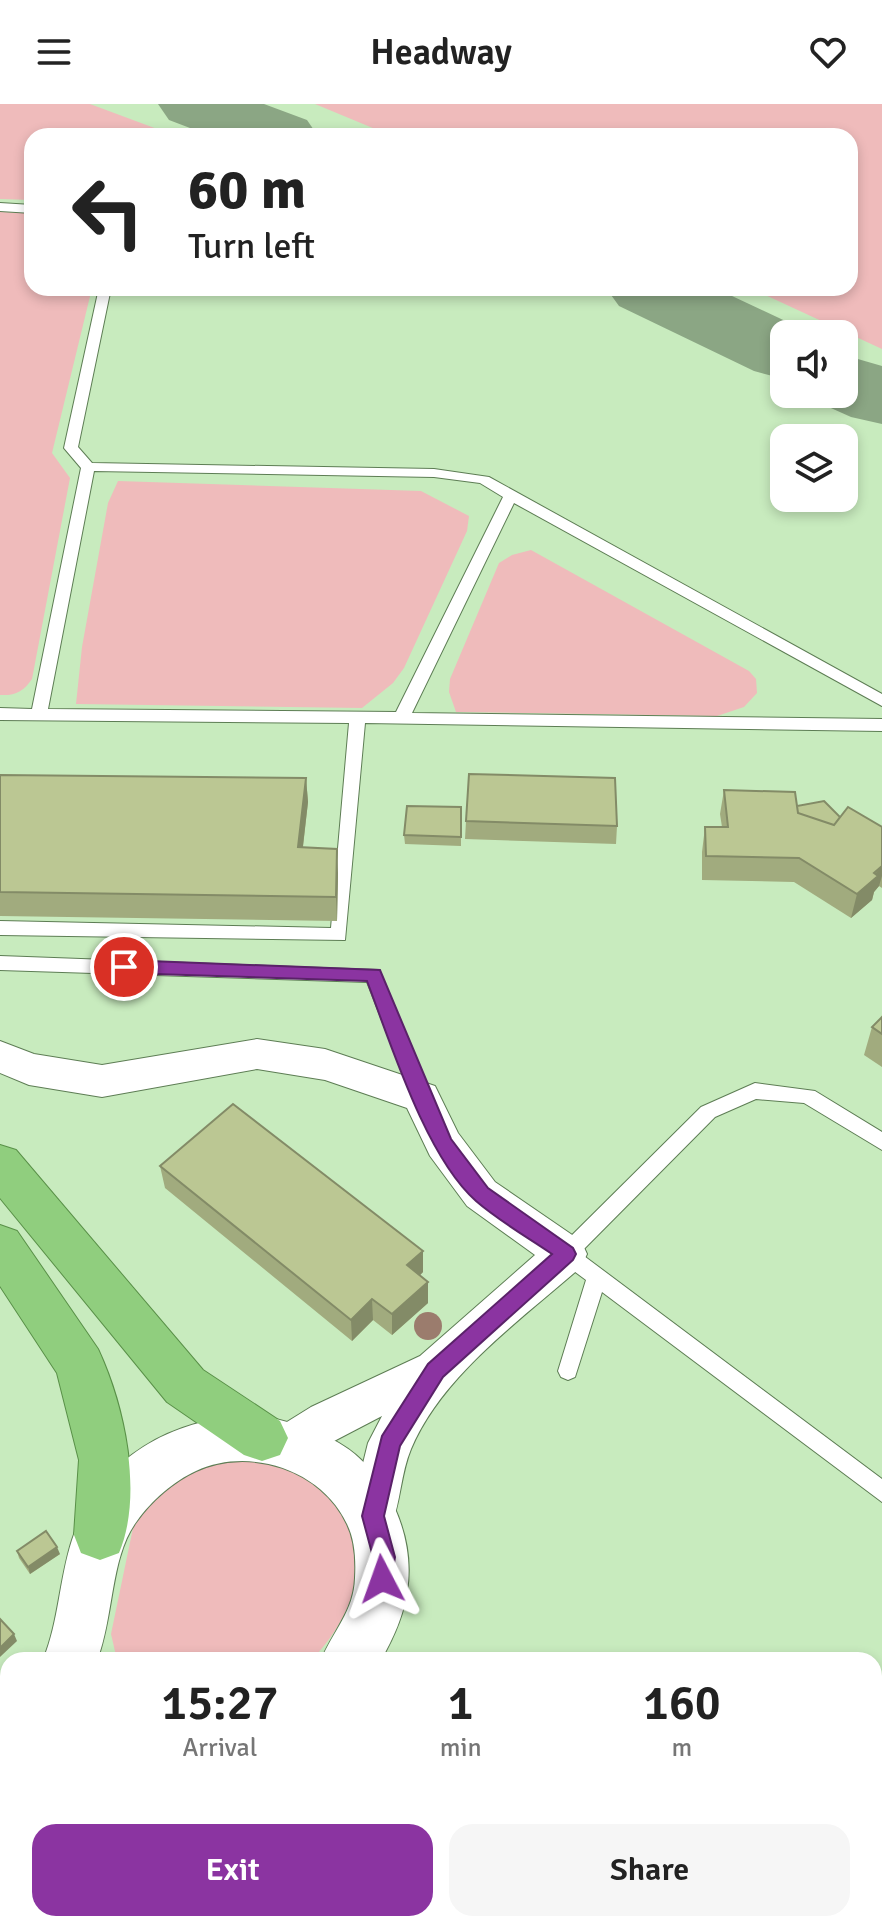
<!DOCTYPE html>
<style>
body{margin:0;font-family:Signika,sans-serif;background:#f6f6f6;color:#222;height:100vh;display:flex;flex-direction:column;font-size:30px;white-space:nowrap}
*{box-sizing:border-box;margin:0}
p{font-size:26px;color:#767676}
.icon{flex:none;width:44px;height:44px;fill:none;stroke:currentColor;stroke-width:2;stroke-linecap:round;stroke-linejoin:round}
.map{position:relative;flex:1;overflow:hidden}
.panel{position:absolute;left:0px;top:1548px;width:882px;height:280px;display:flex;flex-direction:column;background:#fff;border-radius:24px 24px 0 0;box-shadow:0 4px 12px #0003}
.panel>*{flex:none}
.banner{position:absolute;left:24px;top:24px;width:834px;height:168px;border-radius:24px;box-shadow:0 4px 12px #0003;background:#fff;color:#222;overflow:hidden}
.buttons{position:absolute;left:770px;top:216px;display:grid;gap:16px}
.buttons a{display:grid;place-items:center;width:88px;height:88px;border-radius:16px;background:#fff;box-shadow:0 4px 12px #0003;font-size:40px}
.pin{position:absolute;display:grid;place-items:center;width:68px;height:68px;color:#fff;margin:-34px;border:4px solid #fff;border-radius:50%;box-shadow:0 2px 8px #0007}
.me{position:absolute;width:88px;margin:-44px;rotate:356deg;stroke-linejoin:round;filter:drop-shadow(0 0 6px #0008)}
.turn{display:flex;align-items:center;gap:28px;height:168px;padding:0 32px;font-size:36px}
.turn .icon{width:104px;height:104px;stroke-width:2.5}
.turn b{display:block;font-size:56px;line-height:68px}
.eta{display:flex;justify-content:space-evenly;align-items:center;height:136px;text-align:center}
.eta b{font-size:48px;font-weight:600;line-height:56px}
.cta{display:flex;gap:16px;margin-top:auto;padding:16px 32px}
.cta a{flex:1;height:92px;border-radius:24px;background:#8b34a1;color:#fff;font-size:32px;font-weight:600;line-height:92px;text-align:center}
.cta a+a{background:#f6f6f6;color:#222}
header{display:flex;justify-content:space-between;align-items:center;height:104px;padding:0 32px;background:#fff;font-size:36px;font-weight:600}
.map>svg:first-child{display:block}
.green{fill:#efbbbb}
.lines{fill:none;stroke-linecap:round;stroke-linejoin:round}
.taxiway{fill:#8ba684;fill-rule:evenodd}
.service-casing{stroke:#5d7d54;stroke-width:2}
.minor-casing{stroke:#5d7d54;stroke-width:2}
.secondary-casing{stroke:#5d7d54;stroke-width:2}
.trunk-casing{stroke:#599048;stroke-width:2}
.service{fill:#fff;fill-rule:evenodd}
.minor{fill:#fff;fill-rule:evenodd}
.secondary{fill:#fff;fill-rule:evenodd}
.trunk{fill:#90ce7e;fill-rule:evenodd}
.tree{fill:#9b7c6d}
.wall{fill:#a1ab7e}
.shaded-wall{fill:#838b67}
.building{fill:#bbc793;stroke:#838b67;stroke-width:2}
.route{fill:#8b34a1;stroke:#5a2269;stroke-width:2}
</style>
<header><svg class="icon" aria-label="menu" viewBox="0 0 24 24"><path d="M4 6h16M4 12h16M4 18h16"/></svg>Headway<svg class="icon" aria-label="heart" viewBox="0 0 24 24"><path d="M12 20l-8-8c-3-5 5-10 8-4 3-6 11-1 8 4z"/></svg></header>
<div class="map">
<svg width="882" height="1828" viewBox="0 0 882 1828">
<rect width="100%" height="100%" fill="#c8ebbe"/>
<!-- green -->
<path class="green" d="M0 0H90L176 32H32V96L0 95Z
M315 0H882V245L750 184H850V32H392Z
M0 108 32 109V184H92L52 349 70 374 32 575C24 587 15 592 0 591Z
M118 377 421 387 469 412 467 427 404 564 393 579 362 604 76 600 82 543 108 399Z
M531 446 749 567 756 575 757 589 744 603 717 612 456 608 449 588 450 575 499 459 512 451Z
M213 1355C233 1355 261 1350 280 1356 297 1361 312 1376 324 1389 378 1444 359 1505 312 1556H117L111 1530 133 1424 144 1402 181 1371Z"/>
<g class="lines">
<!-- taxiway -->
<path class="taxiway" d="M158 0H264L307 16 318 32H211L169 16Z
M606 184H715L813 230H784V275L754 267 619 202Z
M844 251 882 262V320L851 313 813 296 809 290H844Z"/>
<defs>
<path id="service" d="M0 99 32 101V109L0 107Z
M99 184H111L78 343 92 359 434 365 489 373 882 590V602L514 399 412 609 882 615V627L365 619 345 836 0 831V817L331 824 349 619 0 616V604L32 605 81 364 64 344ZM94 367 434 373 480 379 503 393 396 608 48 605Z
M0 852 379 866 430 993 428 998H414L367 878 0 866Z
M755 979 815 987 882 1028V1046L804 999 756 995 715 1013 580 1149 882 1375V1398L602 1188 575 1273 568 1276 561 1273 558 1267 586 1176 559 1156 556 1150 559 1144 701 1003Z"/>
<path id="minor" d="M257 935 325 945 435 982 458 1029 495 1078 581 1137 587 1150 581 1163C522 1215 442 1271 411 1345 400 1371 401 1401 389 1427L373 1433 357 1427 350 1412 368 1339 382 1312 290 1360 274 1354 268 1340 274 1326 311 1303 420 1252 535 1151 467 1102 430 1052 407 1004 325 976 257 965 102 993 29 981 0 969V937L34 950 102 961Z"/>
<path id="secondary" d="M258 1311C286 1317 314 1324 339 1339 387 1367 416 1433 407 1487 404 1511 393 1535 381 1556H321C333 1527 354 1507 355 1474 356 1456 355 1436 347 1420 322 1366 250 1342 196 1367 174 1377 151 1397 137 1417 110 1452 114 1514 97 1556H43C59 1517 59 1476 72 1436 100 1352 173 1313 258 1311Z
M8 1625V1746L0 1743V1628Z
M84 1820H149L152 1828H88Z"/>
<path id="trunk" d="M0 1041 16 1046 203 1266 280 1317 288 1334 280 1351 262 1357 244 1351 167 1298 0 1094Z
M0 1121 17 1127 98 1245C124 1301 144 1390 119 1449L100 1456 81 1449 74 1431 79 1356 57 1269 0 1182Z"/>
</defs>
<!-- service casing -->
<use href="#service" class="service-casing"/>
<!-- minor casing -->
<use href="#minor" class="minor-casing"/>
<!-- secondary casing -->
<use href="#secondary" class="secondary-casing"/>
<!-- trunk casing -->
<use href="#trunk" class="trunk-casing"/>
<!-- service -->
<use href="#service" class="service"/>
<!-- minor -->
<use href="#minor" class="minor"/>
<!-- secondary -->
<use href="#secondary" class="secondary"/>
<!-- trunk -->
<use href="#trunk" class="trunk"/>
</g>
<!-- trees -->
<circle class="tree" cx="428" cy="1222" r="14"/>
<!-- wall -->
<path class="wall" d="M0 671 306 674 308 698 303 743 338 769 337 817 0 812Z
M724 686 882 723V784L879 782 874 788 872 796 851 814 794 778 702 776V748L705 723H722L720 710Z
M461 703V742L405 740 404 731Z
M466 717 617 722 616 740 465 735Z
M882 913V963L864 951 872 923Z
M160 1062 423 1147V1168L420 1171 428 1178V1199L392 1231 373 1216 352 1237 165 1084Z
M17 1447 60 1450 30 1470 19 1454Z
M403 1820H562L571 1828H411Z"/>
<!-- shaded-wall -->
<path class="shaded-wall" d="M306 674 308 698 300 767 298 743Z
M337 745 338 769 337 817 336 793Z
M882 762V772L879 782 874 788 872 796 851 814 857 790Z
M423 1147V1168L408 1183 407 1161Z
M428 1178V1199L392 1231V1210Z
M372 1195 373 1216 352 1237 351 1216Z
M57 1443 60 1450 30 1470 28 1463Z
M14 1530 17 1537 0 1553V1544Z"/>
<!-- building -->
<path class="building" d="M469 670 615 674 617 722 466 717Z
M0 671 306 674 298 743 337 745 336 793 0 788Z
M724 686 795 688 798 709 834 721 848 703 882 723V762L874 769 878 772 857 790 799 754 706 752 705 723H728Z
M824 697 840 713 834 721 798 709 797 702Z
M407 702 461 703V733L404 731Z
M882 913V930L872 923Z
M233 1000 423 1147 407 1161 428 1178 392 1210 372 1195 351 1216 160 1062Z
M46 1427 57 1443 28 1463 17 1447Z
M0 1515 14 1530 0 1544Z
M874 1770 882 1778V1794L874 1803Z
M418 1820H562L571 1828H426Z
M810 1820H860L853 1828H804Z"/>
<!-- route -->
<path class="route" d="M124 856 380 866 451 1035 488 1084 573 1144 576 1150 573 1156 443 1273 400 1342 384 1412 395 1453 390 1483 382 1486 374 1483 371 1475 373 1453 362 1412 382 1332 428 1260 552 1150C527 1133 499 1117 476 1097 426 1053 391 940 367 877L124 869 115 863Z"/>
</svg>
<div class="buttons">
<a><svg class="icon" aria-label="sound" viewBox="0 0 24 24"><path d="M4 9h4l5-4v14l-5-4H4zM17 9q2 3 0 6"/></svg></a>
<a><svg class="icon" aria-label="layers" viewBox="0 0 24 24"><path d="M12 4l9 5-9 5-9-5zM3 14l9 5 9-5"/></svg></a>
</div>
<div class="pin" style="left:124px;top:863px;background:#d93025"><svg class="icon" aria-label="arrive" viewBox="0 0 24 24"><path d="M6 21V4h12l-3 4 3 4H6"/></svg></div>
<svg class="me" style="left:382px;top:1475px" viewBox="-20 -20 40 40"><path d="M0-17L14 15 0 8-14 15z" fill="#8b34a1" stroke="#fff" stroke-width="4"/></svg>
<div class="banner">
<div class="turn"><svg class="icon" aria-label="left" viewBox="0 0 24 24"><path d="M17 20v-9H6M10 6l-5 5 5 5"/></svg><div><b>60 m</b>Turn left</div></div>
</div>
<section class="panel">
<div class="eta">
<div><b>15:27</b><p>Arrival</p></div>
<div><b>1</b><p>min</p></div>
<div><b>160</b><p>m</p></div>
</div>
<div class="cta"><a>Exit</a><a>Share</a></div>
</section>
</div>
